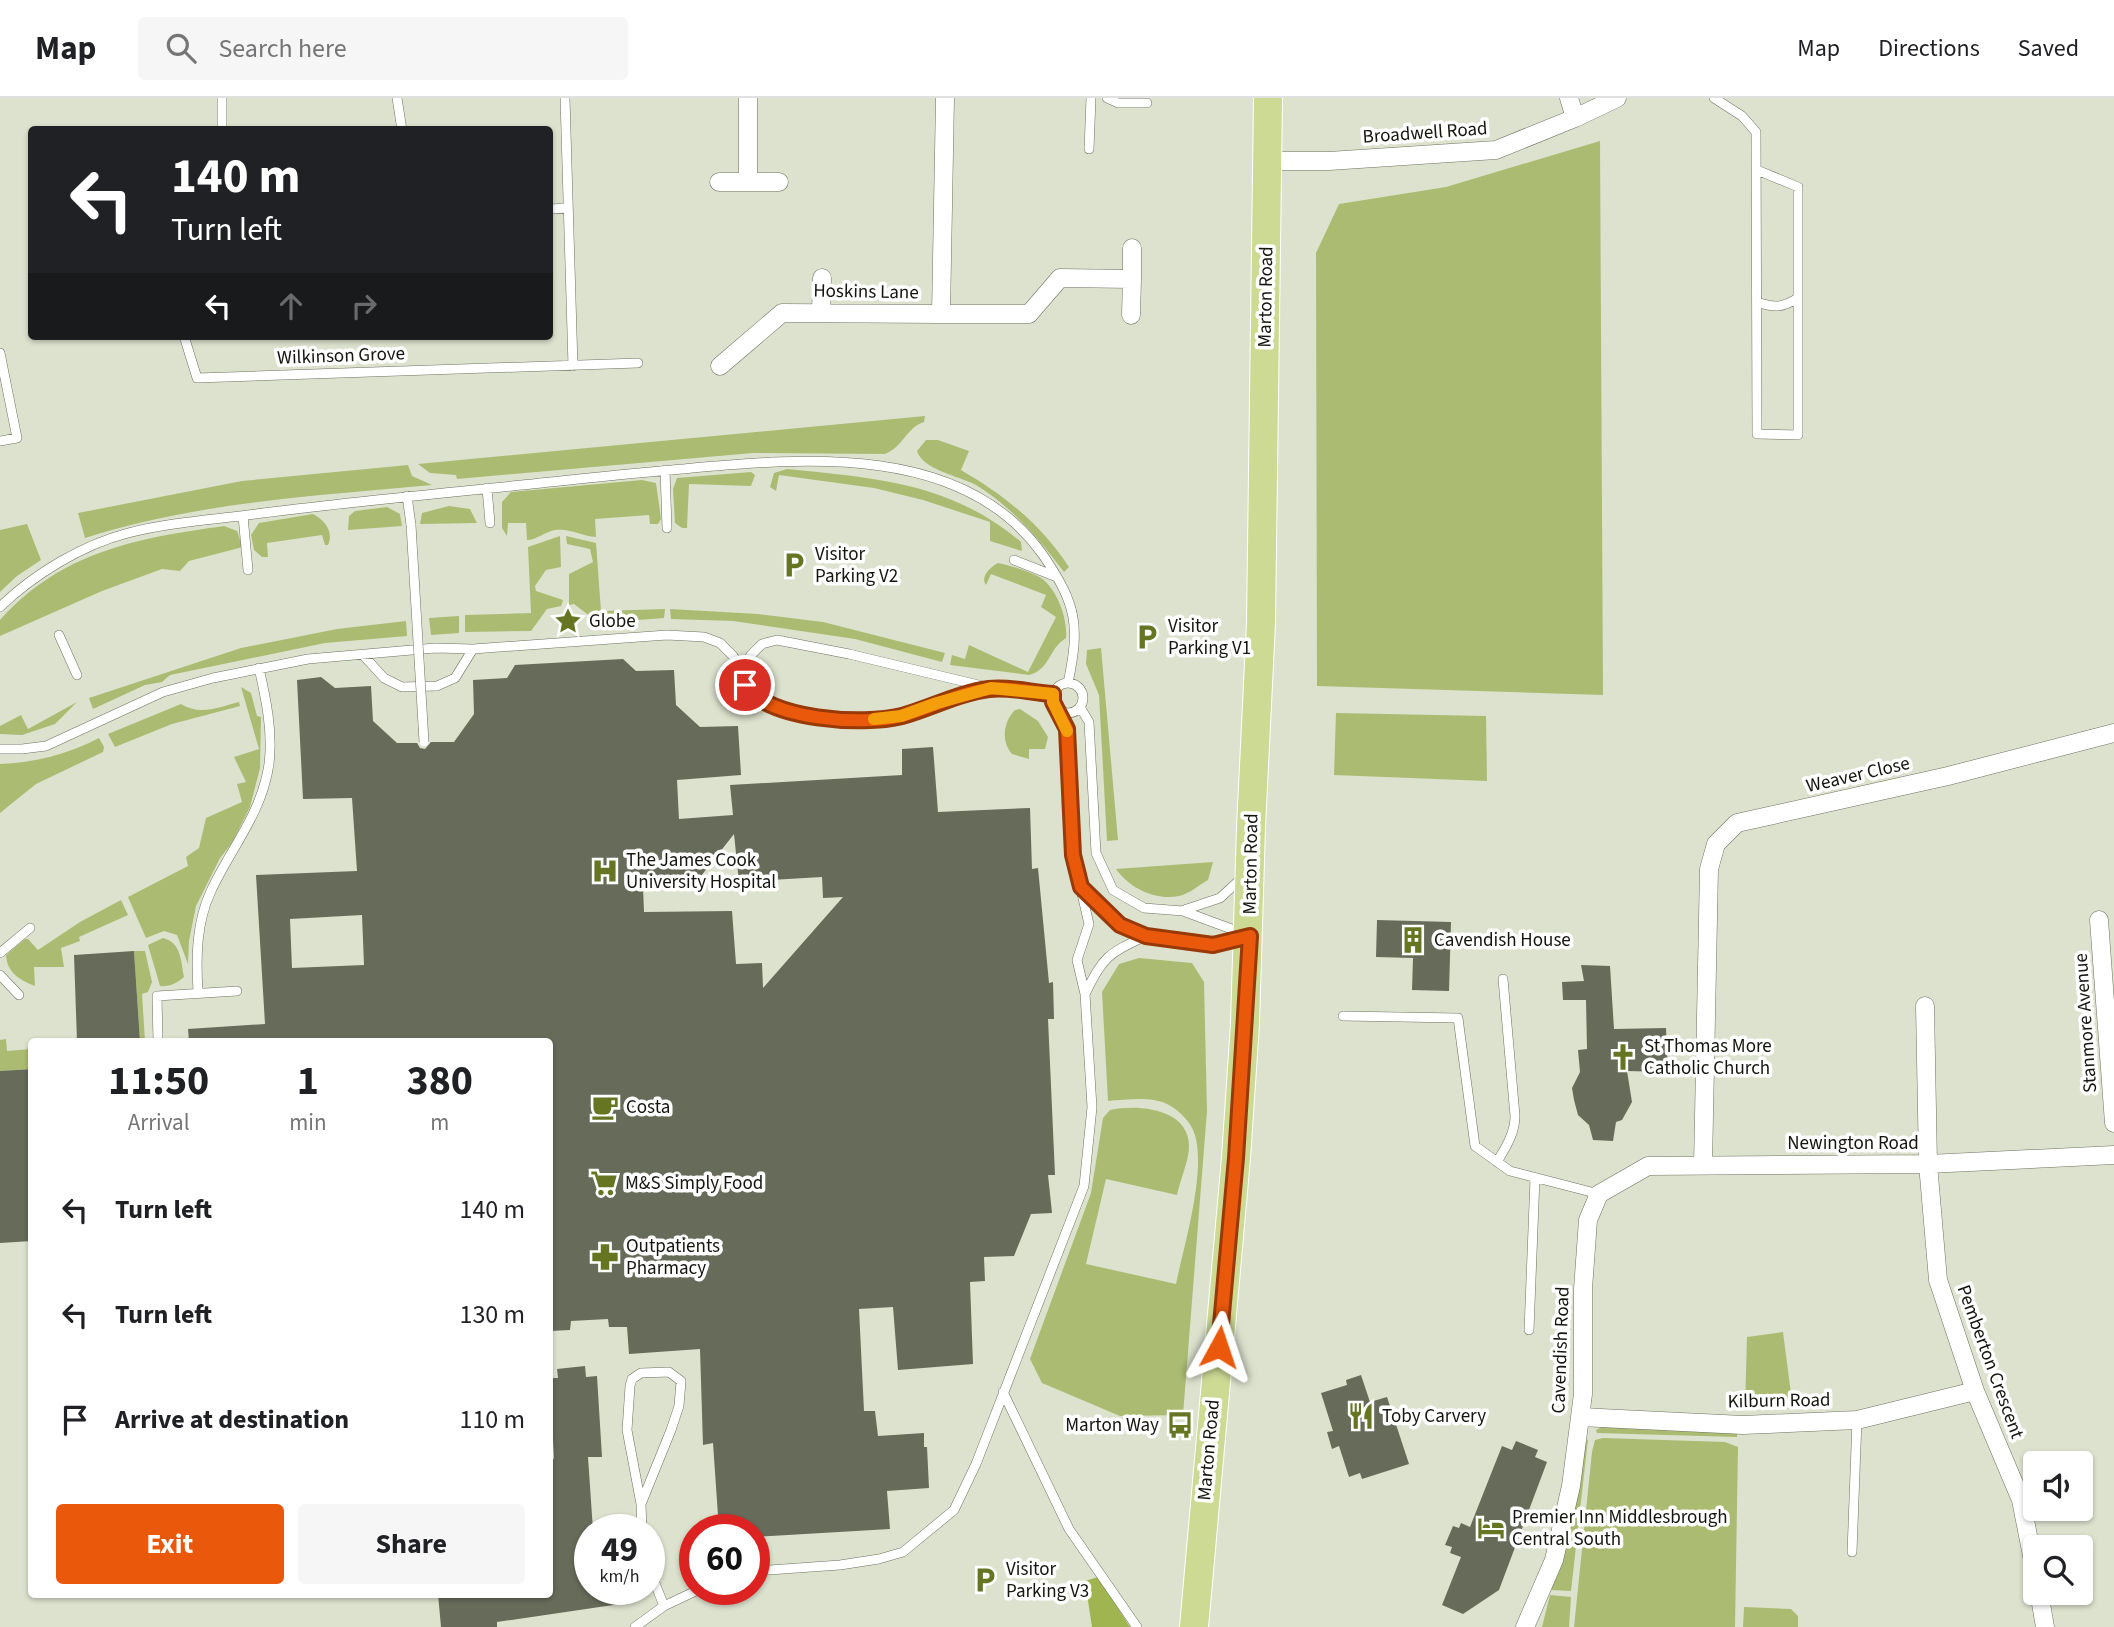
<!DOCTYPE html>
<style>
body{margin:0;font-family:"Source Sans 3",sans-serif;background:#f6f6f6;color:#202124;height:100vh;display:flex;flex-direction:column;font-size:26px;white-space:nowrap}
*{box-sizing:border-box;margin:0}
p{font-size:23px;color:#757577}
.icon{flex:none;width:38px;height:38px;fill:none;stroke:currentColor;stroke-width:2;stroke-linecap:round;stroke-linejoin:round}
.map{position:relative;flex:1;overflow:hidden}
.drawer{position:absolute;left:28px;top:940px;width:525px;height:560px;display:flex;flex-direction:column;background:#fff;border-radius:7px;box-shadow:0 2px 5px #0004}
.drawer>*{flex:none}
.guide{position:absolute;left:28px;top:28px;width:525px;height:214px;border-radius:7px;box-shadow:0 2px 5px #0004;background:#202124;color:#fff;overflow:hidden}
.tools{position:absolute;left:2023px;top:1353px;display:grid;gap:14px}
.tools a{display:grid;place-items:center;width:70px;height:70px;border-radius:7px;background:#fff;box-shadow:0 2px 5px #0004;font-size:35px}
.speed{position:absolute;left:574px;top:1416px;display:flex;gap:14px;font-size:35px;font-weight:700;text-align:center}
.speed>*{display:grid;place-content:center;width:91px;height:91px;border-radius:50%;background:#fff;box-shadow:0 2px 5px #0004;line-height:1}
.speed small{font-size:18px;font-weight:400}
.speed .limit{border:10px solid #d22;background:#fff;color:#111}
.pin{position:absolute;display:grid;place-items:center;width:60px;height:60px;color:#fff;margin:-30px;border:4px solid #fff;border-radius:50%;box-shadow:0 2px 7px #0007}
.me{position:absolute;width:77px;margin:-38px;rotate:5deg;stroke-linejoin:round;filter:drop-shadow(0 0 5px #0008)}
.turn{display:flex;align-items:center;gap:24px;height:147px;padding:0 28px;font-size:32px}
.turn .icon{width:91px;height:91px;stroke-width:2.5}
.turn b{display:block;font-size:49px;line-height:60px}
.lanes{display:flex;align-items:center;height:66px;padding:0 28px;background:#0003;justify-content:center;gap:35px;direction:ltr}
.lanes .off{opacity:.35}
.eta{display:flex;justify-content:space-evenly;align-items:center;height:119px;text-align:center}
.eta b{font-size:42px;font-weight:700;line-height:49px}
.button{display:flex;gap:14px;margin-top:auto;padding:14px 28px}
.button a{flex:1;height:80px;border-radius:7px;background:#ea580c;color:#fff;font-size:28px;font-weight:700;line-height:80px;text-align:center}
.button a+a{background:#f6f6f6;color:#202124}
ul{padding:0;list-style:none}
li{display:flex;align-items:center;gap:21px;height:105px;padding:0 28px}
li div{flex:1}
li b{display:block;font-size:26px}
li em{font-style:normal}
header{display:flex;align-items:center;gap:42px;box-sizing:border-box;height:98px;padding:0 35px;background:#fff;border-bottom:2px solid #e0e0e0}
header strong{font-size:33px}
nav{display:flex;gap:38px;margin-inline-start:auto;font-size:24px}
.search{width:490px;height:63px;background:#f6f6f6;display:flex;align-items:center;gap:18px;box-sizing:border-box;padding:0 24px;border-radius:7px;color:#757577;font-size:26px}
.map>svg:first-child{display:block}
.green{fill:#abbc72}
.forest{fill:#a0b450}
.building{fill:#676b5a;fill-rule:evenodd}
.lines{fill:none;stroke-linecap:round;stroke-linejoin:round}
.service-casing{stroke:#6d7260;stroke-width:10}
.minor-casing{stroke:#6d7260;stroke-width:19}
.primary-casing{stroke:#fff;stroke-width:30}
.service{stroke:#fff;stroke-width:9}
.minor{stroke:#fff;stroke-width:18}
.primary{stroke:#cdda94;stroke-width:28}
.service-bridge-casing{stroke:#6d7260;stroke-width:10;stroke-linecap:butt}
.service-bridge{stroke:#fff;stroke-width:9}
.route-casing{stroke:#983908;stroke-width:18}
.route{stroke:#ea580c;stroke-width:12}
.slow{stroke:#f59e0b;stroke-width:12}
.labels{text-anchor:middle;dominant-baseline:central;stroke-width:7;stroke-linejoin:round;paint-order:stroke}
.street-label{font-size:19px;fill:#13150e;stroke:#fff}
.poi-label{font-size:19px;fill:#13150e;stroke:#fff;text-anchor:start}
</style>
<header>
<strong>Map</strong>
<div class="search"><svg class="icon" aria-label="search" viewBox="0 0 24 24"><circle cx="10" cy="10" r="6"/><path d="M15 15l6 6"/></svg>Search here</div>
<nav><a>Map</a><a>Directions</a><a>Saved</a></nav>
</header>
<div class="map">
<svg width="2114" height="1529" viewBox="0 0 2114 1529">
<rect width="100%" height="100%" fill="#dde2ce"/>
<!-- green -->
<path class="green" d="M1600 43 1603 597 1317 588 1316 155 1339 106 1446 89Z
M925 318 924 324C906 330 903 349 885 356L753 355 457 381 456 377 430 375 418 366Z
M926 342H938L969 353 961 372C1005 398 1040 425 1069 469L1064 474C1039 441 1012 409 976 387 959 378 923 372 917 353Z
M408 367 412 378 432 387C315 398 198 404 85 440L78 415 242 383Z
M787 371C875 380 950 384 1021 444L1022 453 990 443V424L923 402 874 390 779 377 776 393 770 389 774 375Z
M751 374 755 377 751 388 689 386 687 430H682L675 425 673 391 677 380Z
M642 382 656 385 661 421 658 426H650L649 417 595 421 596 439C581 438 570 430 555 432 544 434 537 442 527 442L526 425H508L507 438 502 430V404L511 394Z
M449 408 470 411 477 425 420 426 422 415Z
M387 409 400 416 402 428 348 432 349 418 355 413Z
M313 416C325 422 334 434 328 447H325L322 437 267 445 268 459H262L254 452 251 437 259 425Z
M27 426 41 462 17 478 0 494V432Z
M224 428 237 433 243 449 189 463 180 473 162 471 102 493 0 538V522C62 453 138 440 224 428Z
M560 438 561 469 546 472 535 488 536 493 563 502 561 508 547 511 531 533 465 534V517L531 515 528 449Z
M566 438 596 445 601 513 665 511 664 520 599 525 574 506 569 507V476L593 464 590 451 567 446Z
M998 465C1011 468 1030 473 1041 480 1057 491 1068 521 1066 540 1048 551 1051 571 1029 577L950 567 952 557 965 561 969 547 1028 574 1056 519 1041 509 1046 497 991 476 986 487C980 479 990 469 998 465Z
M670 511 758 516 823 524 945 555 942 564 855 541 733 523 671 521Z
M459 518V535L431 537 429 520Z
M406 523 407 538 325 545 170 577 162 584 145 587 93 611 89 600 241 550 337 531Z
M1101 550 1118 742 1107 743 1099 597 1086 566 1087 552Z
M241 589 251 595 257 618 261 619 260 670 250 709 232 745 220 760 196 808 189 843 188 866 177 837 164 833 146 840 128 799 188 768 186 759 199 750 206 720 242 704 237 686 246 684 234 659 259 651Z
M77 604 55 626 22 637 0 636V628L21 617 28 631Z
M239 604 240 608 172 626 115 649 108 636 181 606C200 618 219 609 239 604Z
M1020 611 1038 623 1048 639 1045 651H1029V661L1012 656C1001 644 1003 624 1015 612Z
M1336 615 1486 618 1487 683 1334 677Z
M99 640 104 649 103 654 36 686 0 715V666C34 665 68 656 99 640Z
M1213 764 1208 782C1199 787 1189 796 1179 798 1156 803 1129 790 1116 771Z
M121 802 128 817 79 839 80 843 61 850 64 869H34L35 888C19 882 7 874 6 857L25 841H28L38 852 80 824Z
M163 840C181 844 181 863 184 879 177 885 170 889 160 888L148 847Z
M134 853H145L152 884 148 894 142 896 145 943H140Z
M1139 860 1192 865 1204 884 1207 1013 1183 1317 1120 1318 1042 1285 1030 1261 1091 1095 1103 1020 1110 1012C1137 1006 1189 1010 1189 1048 1189 1063 1180 1082 1177 1097L1106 1081 1086 1166 1176 1186C1184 1147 1206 1076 1195 1037 1191 1024 1179 1012 1167 1006 1149 998 1127 1002 1108 1003L1102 894 1119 866Z
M6 941 7 953 31 951V971L0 973V942Z
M1783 1234 1793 1311 1745 1310 1747 1239Z
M1602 1329 1737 1334V1339L1597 1335 1596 1332Z
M1603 1340 1725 1344 1738 1349 1735 1529H1574L1592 1354 1595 1342Z
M1588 1341 1571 1493 1551 1492 1584 1346Z
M1550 1497 1571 1499 1569 1529H1542Z
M1744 1509 1791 1511 1798 1518V1529H1743Z"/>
<!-- forest -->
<path class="forest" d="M1098 1479 1130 1529H1092L1085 1483Z"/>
<!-- building -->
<path class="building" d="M623 561 636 573 674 572 676 607 700 629 738 628 741 677 677 682 679 721 733 717 730 687 902 677V651L933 649 938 714 1030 710 1032 771 1038 770 1049 885 1053 884 1054 921H1048L1055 1077H1048L1052 1115 1031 1116 1014 1158 984 1159 985 1183 970 1184 973 1266 898 1272 893 1209 859 1211 864 1313H875L878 1338 924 1335V1349H927L929 1390 887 1393 890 1431 754 1439V1432H719L713 1345 703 1347 700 1251 629 1256 627 1229H609L608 1221 571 1223 570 1232 550 1233V943H189L188 931 265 926 256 777 357 773 352 700 303 701 297 582 321 579 335 590 371 588 373 623 397 645H417L420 650 425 651 431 644H454L474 616 473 582 507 580 515 567ZM734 736 739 784 822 779 823 800 843 799 763 890 762 865 736 866 732 813 644 814 643 789 694 787ZM362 817 364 867 292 870 290 821Z
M1377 822 1451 824 1449 893 1412 892 1413 860 1376 859Z
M134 853 140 943H77L74 857Z
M1581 867 1610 868 1614 931 1666 930 1668 974 1627 973 1632 1004 1622 1022 1616 1024 1613 1043 1593 1042 1589 1027 1578 1017 1574 1002 1572 990 1580 974 1578 952 1587 951 1586 902H1563L1562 884 1584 883Z
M32 971V1143L0 1145V973Z
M585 1268 586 1279 597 1278 602 1359H588L593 1432H590V1491H620V1506L497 1524V1529H441L438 1496H550V1361H554L550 1280H558L557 1271Z
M1361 1277 1370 1304 1387 1299 1409 1366 1362 1381 1360 1375 1349 1379 1339 1348 1332 1351 1327 1334 1333 1333 1321 1295 1347 1287 1346 1282Z
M1516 1343 1538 1352 1535 1359 1547 1364 1499 1492 1463 1516 1442 1507 1461 1459 1450 1455 1452 1449 1445 1447 1453 1428 1459 1430 1461 1425 1470 1429 1502 1348 1512 1352Z"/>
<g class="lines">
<defs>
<path id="service" d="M397 0 402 32
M565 0 573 268
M1107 0 1118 5H1147
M1714 0 1742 18 1756 34 1757 336 1798 337V89L1757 72
M222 32V0
M1089 51 1091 0
M550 111 568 110
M1757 204C1774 210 1782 210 1798 200
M184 238 197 280 638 265
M0 255 17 340 0 343
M665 372 667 430
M487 390 490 425
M407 398 411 427
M243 418 248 472
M1014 462 1057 479
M0 509C34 476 82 447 128 435 171 424 219 421 263 415 343 405 423 397 503 389 563 383 622 376 682 371 802 360 963 344 1043 457 1077 507 1080 527 1068 585
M59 537 77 577
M363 557 384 580 402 589 437 588 455 580 473 551
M743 572 751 557 762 546 777 542 849 556 991 590 1053 596
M1053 600a15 15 0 1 1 30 0a15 15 0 1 1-30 0Z
M1080 609 1089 624 1096 755 1113 792 1144 810 1183 813 1245 836
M0 651H22L46 648 163 594 213 580 308 561 435 550 473 551 667 537 704 539 720 545 733 558 743 572 745 587 752 596 762 603 814 619 865 622 901 618 937 605 991 590
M1081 790 1120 827 1146 838 1213 847 1245 839
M1184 812 1220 800 1244 778
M0 855 30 830
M0 877 19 897
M198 894C196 860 196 825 211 793 231 750 262 715 269 666 273 634 266 601 259 570
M1085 896C1104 858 1107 856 1146 838
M1343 918 1458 920 1475 1048 1510 1073 1599 1096
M158 943 157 898 237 893
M1497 1064C1506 1049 1515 1035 1515 1018L1503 881
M1529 1232 1535 1080
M1003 1294 1069 1431 1137 1529
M641 1406 671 1332 679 1308 681 1283 669 1274 641 1275 632 1281 630 1288 627 1332 641 1406 642 1432
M1852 1454 1857 1322
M649 1470 664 1508
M754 1473 840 1467 879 1461 903 1454 954 1412 976 1366 1084 1088 1092 1009 1085 896 1077 862 1089 826 1073 757 1067 631 1059 612
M635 1529 664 1508 700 1491"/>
<path id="minor" d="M748 0V84
M1569 0 1575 20
M1267 63H1329L1496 52 1575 20 1617 0
M719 84H779
M1132 181V150
M821 214 822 180
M941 216H1029L1060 180 1132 181 1131 217
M720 268 782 215 941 216 945 0
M2099 822 2114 1025
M1925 908 1928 1066 1938 1182 1975 1293 2021 1402 2035 1473
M1703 1067 1709 771 1716 746 1737 725 1948 678 2114 635
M1580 1319 1743 1327 1857 1322 1975 1293
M2039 1494 2045 1529
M1525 1529 1554 1462 1571 1388 1583 1296V1191L1588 1122 1599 1096 1648 1068 1928 1066 2114 1057"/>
<path id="primary" d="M1194 1529 1236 1060 1245 926 1251 729 1261 525 1268 0"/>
</defs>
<!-- service casing -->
<use href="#service" class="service-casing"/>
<!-- minor casing -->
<use href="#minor" class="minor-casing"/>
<!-- primary casing -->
<use href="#primary" class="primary-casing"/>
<!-- service -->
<use href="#service" class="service"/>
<!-- minor -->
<use href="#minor" class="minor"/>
<!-- primary -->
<use href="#primary" class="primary"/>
<defs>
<path id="service-bridge" d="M411 427 424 644"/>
</defs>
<!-- service-bridge casing -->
<use href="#service-bridge" class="service-bridge-casing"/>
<!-- service-bridge -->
<use href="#service-bridge" class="service-bridge"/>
</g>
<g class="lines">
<defs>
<path id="route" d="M745 587C768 622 863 628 902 618 931 610 958 595 989 591 1009 588 1033 595 1053 596V604L1067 631 1073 757 1081 789 1120 827 1146 838 1213 847 1250 838 1236 1060 1219 1249"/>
</defs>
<!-- route casing -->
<use href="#route" class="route-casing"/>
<!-- route -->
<use href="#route" class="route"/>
<!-- slow -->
<path class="slow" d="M874 621 901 618 937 605 991 590 1053 596V604L1067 633"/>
</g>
<!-- icons -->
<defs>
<symbol id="parking-bare" viewBox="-9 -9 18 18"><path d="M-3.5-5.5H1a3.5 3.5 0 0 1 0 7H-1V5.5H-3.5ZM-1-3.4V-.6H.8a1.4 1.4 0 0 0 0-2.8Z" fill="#657522" stroke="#fff" stroke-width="2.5" paint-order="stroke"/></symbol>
<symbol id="sight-bare" viewBox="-9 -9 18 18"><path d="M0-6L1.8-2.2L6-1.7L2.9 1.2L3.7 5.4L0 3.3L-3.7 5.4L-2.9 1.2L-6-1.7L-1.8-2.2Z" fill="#657522" stroke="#fff" stroke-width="2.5" paint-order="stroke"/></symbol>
<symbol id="hospital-bare" viewBox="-9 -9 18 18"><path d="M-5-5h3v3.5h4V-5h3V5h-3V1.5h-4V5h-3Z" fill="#657522" stroke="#fff" stroke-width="2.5" paint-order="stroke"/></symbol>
<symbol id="building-bare" viewBox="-9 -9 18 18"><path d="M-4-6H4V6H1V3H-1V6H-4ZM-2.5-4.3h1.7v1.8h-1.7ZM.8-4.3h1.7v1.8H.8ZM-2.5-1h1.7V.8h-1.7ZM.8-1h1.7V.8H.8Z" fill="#657522" stroke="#fff" stroke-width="2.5" paint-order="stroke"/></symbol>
<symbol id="church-bare" viewBox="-9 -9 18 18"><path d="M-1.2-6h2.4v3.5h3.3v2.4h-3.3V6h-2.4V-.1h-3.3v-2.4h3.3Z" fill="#657522" stroke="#fff" stroke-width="2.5" paint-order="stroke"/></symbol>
<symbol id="cafe-bare" viewBox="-9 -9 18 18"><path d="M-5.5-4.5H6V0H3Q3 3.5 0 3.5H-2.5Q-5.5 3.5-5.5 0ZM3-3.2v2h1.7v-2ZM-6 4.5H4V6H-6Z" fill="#657522" stroke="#fff" stroke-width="2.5" paint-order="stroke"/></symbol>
<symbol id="supermarket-bare" viewBox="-9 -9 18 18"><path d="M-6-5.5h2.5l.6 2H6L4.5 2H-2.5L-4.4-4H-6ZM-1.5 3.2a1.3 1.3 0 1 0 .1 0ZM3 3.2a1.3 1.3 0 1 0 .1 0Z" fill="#657522" stroke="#fff" stroke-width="2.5" paint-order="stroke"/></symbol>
<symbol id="pharmacy-bare" viewBox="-9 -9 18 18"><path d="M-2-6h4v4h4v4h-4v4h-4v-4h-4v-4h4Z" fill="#657522" stroke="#fff" stroke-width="2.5" paint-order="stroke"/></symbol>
<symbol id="restaurant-bare" viewBox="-9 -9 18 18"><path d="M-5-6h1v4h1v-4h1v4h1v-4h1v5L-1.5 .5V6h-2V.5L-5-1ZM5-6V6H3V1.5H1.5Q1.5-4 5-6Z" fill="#657522" stroke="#fff" stroke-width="2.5" paint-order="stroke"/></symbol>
<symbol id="bus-bare" viewBox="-9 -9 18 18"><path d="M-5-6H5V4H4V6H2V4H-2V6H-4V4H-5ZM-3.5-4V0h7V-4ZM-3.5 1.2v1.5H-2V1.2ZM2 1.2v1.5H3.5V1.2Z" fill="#657522" stroke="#fff" stroke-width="2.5" paint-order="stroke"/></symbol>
<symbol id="hotel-bare" viewBox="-9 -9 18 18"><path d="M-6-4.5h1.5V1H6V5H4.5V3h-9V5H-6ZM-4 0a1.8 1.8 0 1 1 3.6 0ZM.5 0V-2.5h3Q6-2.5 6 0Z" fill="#657522" stroke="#fff" stroke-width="2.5" paint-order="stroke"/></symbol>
</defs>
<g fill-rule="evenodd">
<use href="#parking-bare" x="775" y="448" width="38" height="38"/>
<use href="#sight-bare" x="549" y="504" width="38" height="38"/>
<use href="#parking-bare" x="1128" y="520" width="38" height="38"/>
<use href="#hospital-bare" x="586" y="754" width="38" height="38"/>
<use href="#building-bare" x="1394" y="823" width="38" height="38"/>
<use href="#church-bare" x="1604" y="940" width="38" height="38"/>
<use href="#cafe-bare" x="586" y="990" width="38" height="38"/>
<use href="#supermarket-bare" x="585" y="1066" width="38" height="38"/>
<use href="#pharmacy-bare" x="586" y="1140" width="38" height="38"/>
<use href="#restaurant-bare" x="1342" y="1299" width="38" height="38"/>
<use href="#bus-bare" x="1161" y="1308" width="38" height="38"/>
<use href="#hotel-bare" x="1472" y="1411" width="38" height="38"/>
<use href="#parking-bare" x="966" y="1463" width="38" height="38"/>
</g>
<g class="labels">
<!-- street labels -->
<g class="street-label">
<text transform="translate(1425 35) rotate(-4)">Broadwell Road</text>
<text transform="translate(866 194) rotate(1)">Hoskins Lane</text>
<text transform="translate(1266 199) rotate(-89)">Marton Road</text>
<text transform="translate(341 258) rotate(-2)">Wilkinson Grove</text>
<text transform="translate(1858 677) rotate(-13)">Weaver Close</text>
<text transform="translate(1251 766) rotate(-89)">Marton Road</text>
<text transform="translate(2086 925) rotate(-94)">Stanmore Avenue</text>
<text x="1853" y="1045">Newington Road</text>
<text transform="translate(1561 1252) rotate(-88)">Cavendish Road</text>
<text transform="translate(1990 1264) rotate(70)">Pemberton Crescent</text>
<text transform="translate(1779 1303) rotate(-1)">Kilburn Road</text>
<text transform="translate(1209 1352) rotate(-85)">Marton Road</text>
</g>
<!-- poi labels -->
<g class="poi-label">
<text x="815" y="456">Visitor<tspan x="815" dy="22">Parking V2</tspan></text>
<text x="589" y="523">Globe</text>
<text x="1168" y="528">Visitor<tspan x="1168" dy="22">Parking V1</tspan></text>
<text x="626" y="762">The James Cook<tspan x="626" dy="22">University Hospital</tspan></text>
<text x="1434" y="842">Cavendish House</text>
<text x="1644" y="948">St Thomas More<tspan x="1644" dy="22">Catholic Church</tspan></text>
<text x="626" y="1009">Costa</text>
<text x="625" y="1085">M&amp;S Simply Food</text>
<text x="626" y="1148">Outpatients<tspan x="626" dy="22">Pharmacy</tspan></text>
<text x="1382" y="1318">Toby Carvery</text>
<text x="1159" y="1327" text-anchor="end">Marton Way</text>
<text x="1512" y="1419">Premier Inn Middlesbrough<tspan x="1512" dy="22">Central South</tspan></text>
<text x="1006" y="1471">Visitor<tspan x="1006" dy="22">Parking V3</tspan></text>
</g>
</g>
</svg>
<div class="tools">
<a><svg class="icon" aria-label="sound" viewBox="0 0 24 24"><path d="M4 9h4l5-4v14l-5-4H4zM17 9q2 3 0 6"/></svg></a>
<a><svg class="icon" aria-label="search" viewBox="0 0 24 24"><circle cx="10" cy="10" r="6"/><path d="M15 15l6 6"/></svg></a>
</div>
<div class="speed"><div>49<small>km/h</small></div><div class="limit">60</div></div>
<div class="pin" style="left:745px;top:587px;background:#d93025"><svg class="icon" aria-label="arrive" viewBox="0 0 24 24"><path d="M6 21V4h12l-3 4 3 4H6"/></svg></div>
<svg class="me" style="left:1219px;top:1249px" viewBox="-20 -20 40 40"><path d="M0-17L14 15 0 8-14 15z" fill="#ea580c" stroke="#fff" stroke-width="4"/></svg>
<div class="guide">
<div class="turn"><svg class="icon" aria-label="left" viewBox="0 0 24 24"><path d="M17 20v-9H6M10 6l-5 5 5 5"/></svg><div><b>140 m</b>Turn left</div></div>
<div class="lanes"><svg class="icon" aria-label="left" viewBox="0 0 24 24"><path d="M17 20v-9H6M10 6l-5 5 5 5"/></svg><svg class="icon off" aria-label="ahead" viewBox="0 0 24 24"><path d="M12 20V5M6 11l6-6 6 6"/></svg><svg class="icon off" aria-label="right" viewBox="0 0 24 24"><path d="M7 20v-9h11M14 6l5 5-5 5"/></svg></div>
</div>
<section class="drawer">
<div class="eta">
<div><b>11:50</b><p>Arrival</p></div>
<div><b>1</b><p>min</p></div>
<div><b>380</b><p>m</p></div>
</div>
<ul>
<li><svg class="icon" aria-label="left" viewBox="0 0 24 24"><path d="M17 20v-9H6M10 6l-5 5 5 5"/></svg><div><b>Turn left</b></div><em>140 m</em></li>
<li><svg class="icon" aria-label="left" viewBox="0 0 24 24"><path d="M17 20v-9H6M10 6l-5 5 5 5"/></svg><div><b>Turn left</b></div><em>130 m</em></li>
<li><svg class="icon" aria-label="arrive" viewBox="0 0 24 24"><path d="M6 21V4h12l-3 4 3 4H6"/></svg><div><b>Arrive at destination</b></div><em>110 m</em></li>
</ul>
<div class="button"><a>Exit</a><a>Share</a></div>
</section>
</div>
